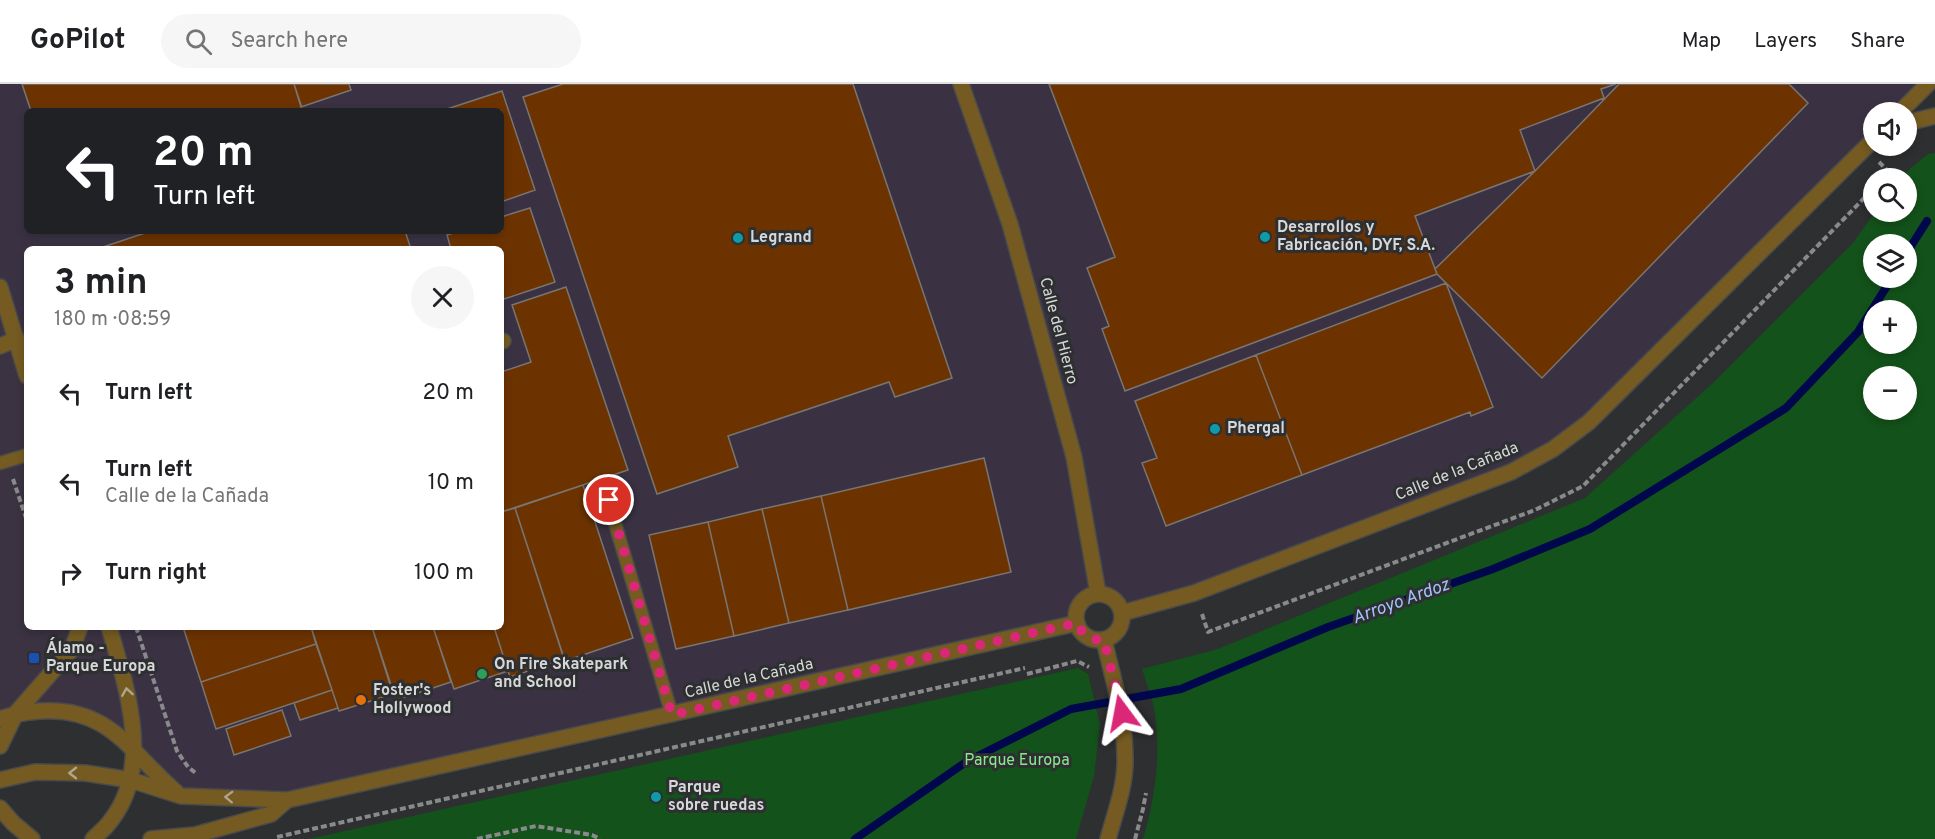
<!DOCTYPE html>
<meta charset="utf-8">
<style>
body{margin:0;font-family:Overpass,sans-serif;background:#f6f6f6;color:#202124;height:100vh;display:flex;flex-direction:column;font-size:22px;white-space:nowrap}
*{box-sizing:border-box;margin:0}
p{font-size:20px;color:#757577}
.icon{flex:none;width:33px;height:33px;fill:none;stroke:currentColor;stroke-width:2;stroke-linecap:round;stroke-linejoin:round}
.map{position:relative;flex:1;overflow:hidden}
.details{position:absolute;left:24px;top:162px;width:480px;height:384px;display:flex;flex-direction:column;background:#fff;border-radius:9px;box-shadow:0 3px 9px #0003}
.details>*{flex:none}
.hud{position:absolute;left:24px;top:24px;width:480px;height:126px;border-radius:9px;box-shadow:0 3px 9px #0003;background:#202124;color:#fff;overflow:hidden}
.buttons{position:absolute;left:1863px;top:18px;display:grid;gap:12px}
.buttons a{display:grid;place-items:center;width:54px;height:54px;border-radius:50%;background:#fff;box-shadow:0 3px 9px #0003;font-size:30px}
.pin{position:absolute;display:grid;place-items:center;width:51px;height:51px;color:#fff;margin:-26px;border:3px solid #fff;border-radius:50%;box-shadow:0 2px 6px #0007}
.me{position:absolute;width:66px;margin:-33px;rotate:347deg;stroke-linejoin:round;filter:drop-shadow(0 0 4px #0008)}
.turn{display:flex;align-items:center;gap:21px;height:126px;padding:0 30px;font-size:27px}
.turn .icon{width:78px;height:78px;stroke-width:2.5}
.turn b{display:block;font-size:42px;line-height:51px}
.round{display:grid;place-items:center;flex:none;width:63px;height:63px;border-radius:32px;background:#f6f6f6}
.head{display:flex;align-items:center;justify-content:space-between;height:102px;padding:0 30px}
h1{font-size:36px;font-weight:700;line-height:45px}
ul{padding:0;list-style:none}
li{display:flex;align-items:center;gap:18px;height:90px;padding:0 30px}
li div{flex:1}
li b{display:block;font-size:22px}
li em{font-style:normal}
header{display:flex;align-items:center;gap:36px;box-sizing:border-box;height:84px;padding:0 30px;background:#fff;border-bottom:2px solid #e0e0e0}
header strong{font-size:28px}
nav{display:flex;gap:33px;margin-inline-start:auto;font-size:21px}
.search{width:420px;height:54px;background:#f6f6f6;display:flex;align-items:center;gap:15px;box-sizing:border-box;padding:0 21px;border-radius:33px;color:#757577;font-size:22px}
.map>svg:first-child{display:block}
.commercial{fill:#3b3242}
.industrial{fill:#3a3243;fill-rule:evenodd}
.green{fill:#13521a;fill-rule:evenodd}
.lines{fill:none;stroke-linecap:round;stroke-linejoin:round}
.stream{stroke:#00074c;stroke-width:8}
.building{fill:#6c3300;stroke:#787573;stroke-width:1.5}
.service-casing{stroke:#494a4c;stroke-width:15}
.minor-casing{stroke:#494a4c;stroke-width:18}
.path{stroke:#898a8b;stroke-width:4;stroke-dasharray:6 3;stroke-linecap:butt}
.service{stroke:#755b21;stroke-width:12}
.minor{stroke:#755b21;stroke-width:15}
.oneway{stroke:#afa58f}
.route{stroke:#db2777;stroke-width:10;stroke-dasharray:0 18}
.culture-dot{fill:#0f9aa8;stroke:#2e2f31;stroke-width:2}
.transit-dot{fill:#1a4fb4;stroke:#2e2f31;stroke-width:2}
.leisure-dot{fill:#2e9e5b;stroke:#2e2f31;stroke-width:2}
.food-dot{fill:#e8710a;stroke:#2e2f31;stroke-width:2}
.labels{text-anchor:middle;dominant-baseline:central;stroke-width:6;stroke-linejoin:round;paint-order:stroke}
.poi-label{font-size:16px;font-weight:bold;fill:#d6d7d8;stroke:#2e2f31;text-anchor:start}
.street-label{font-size:16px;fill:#d6d7d8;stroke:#2e2f31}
.park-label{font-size:16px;fill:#8ae88d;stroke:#2e2f31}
.water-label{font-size:18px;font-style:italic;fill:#a1c2fd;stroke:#2e2f31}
</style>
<header>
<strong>GoPilot</strong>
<div class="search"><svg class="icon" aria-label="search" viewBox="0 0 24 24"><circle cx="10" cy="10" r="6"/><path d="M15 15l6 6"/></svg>Search here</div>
<nav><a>Map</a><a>Layers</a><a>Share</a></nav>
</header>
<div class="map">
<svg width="1935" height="755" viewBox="0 0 1935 755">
<rect width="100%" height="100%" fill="#2e2f31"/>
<!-- commercial -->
<path class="commercial" d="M0 203 27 292V543H109L134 666 91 633 0 635Z"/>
<!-- industrial -->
<path class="industrial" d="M0 0H1928L1900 28H1874L1873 55 1553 365 1122 529 1119 520 1113 514 1097 509 1087 513 1080 519 1076 530 1077 539 287 716 181 712 134 666 109 543H501V165H27V292L0 203ZM27 27H501V147H27Z"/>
<!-- green -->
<path class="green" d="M1935 69V755H1143C1155 715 1161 672 1155 630 1153 615 1146 599 1142 585L1218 565 1585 414 1714 298 1853 159 1875 128H1906V94H1899L1928 70ZM1874 160H1906V194H1874ZM1874 226H1906V260H1874ZM1874 292H1906V326H1874Z
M1078 584 1088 590 1100 640 1094 692 1076 755H309Z"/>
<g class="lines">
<!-- stream -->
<path class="stream" d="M1906 170 1927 137
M855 755 966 678 1071 625 1181 605 1328 543 1493 485 1590 445 1786 324 1858 248 1892 194"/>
</g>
<!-- building -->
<path class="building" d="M22 0H294L303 27H31Z
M294 0H349L351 6 301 23Z
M563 0H853L952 294 895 313 889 298 728 352 738 383 657 410 523 13Z
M1049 0H1616L1601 5 1604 14 1520 46 1535 87 1415 132 1437 190 1125 307 1102 245 1109 242 1087 184 1115 173Z
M1619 0H1789L1808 19 1542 294 1446 199 1437 190 1435 185 1535 87Z
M502 7 535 106 501 118V27H441Z
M530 124 555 198 501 216V165H451L447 151 459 147H501V133Z
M151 147H405L411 165H97Z
M1446 199 1493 323 1471 332 1470 328 1302 391 1256 271Z
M566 203 628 386 501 428V288L531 278 512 221Z
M1256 271 1302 391 1166 442 1142 379 1157 374 1135 317Z
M984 374 1011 488 848 526 821 412Z
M583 401 633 554 565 577 515 424Z
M821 412 848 526 789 539 762 425Z
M515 424 564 575 510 593 494 543H501V428Z
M762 425 789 539 734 552 708 438Z
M708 438 734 552 676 565 649 451Z
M183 543H311L316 560 201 598Z
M311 543H372L393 610 339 627Z
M372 543H433L451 598 396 616Z
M433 543H494L508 587 454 605Z
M316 560 332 606 216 645 201 598Z
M332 606 338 624 300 636 294 619Z
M282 626 291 652 234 671 226 645Z"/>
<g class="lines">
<defs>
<path id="service" d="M0 379 27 371
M608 416 672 631"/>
<path id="minor" d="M961 0 1010 140 1074 373 1098 509
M1900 28 1928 0
M1906 39 1935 32
M0 203 27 292
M501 257H503
M0 262 17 255
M1076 533a23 23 0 1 1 46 0a23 23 0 1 1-46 0Z
M1122 529 1194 509 1511 388 1553 365 1589 338 1874 55
M1104 556C1113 595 1125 633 1125 674 1126 701 1115 729 1108 755
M0 635C14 630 26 628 40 627 109 622 130 668 176 708
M0 662 16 629 72 565 80 543
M0 696 35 688 85 689 131 696 181 712 287 716 1077 539
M0 724 13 739 32 755
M93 755C99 749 107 743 112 735 153 681 126 601 109 543
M151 755 195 751 271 730 287 716"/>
</defs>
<!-- service casing -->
<use href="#service" class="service-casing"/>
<!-- minor casing -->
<use href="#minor" class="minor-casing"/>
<!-- path -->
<path class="path" d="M1879 78 1889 88 1882 94
M13 395 27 437
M1202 530 1208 548 1535 426 1583 402 1874 104
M136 543 177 667 188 683 197 690
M1027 590 1077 577 1089 583
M277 753 1025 584
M477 755 536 742 592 751 600 755
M1135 755 1143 725 1146 709"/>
<!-- service -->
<use href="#service" class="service"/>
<!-- minor -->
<use href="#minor" class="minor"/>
</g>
<!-- one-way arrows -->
<defs><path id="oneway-chevron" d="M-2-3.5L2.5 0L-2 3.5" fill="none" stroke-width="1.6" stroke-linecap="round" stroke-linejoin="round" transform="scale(1.5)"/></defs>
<g class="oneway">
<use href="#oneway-chevron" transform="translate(127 608) rotate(-99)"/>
<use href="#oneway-chevron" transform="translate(73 689) rotate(-180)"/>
<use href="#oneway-chevron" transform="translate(229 713) rotate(-178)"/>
</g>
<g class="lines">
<!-- route -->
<path class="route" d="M609 416 672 631 1077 539C1083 552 1091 556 1104 556L1122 629"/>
</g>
<!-- markers -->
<g class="culture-dot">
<circle cx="1265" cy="153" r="6"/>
<circle cx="738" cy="154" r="6"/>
<circle cx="1215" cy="345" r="6"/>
<circle cx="656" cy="713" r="6"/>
</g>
<rect class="transit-dot" x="28" y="568" width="12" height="12" rx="3"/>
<circle class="leisure-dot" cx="482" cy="590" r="6"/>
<circle class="food-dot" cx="361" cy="616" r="6"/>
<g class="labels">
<!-- poi labels -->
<g class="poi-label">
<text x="1277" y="144">Desarrollos y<tspan x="1277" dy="18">Fabricación, DYF, S.A.</tspan></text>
<text x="750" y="154">Legrand</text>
<text x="1227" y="345">Phergal</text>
<text x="46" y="565">Álamo -<tspan x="46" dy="18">Parque Europa</tspan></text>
<text x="494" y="581">On Fire Skatepark<tspan x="494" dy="18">and School</tspan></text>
<text x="373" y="607">Foster's<tspan x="373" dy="18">Hollywood</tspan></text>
<text x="668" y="704">Parque<tspan x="668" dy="18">sobre ruedas</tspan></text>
</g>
<!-- street labels -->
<g class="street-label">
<text transform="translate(1058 247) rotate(75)">Calle del Hierro</text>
<text transform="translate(1457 388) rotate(-22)">Calle de la Cañada</text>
<text transform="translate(749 595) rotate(-13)">Calle de la Cañada</text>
</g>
<!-- park labels -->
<g class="park-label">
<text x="1017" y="677">Parque Europa</text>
</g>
<!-- water labels -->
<g class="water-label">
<text transform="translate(1401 518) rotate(-20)">Arroyo Ardoz</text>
</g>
</g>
</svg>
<div class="buttons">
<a><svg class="icon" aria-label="sound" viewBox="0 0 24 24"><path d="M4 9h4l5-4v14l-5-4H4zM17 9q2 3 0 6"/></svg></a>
<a><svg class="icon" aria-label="search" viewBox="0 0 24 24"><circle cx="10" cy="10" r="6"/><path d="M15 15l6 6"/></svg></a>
<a><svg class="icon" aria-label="layers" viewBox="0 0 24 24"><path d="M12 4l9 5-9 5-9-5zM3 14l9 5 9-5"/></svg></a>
<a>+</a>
<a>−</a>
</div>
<div class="pin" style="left:609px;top:416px;background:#d93025"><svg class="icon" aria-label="arrive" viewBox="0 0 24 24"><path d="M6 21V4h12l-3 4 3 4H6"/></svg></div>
<svg class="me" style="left:1122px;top:629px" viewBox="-20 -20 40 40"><path d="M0-17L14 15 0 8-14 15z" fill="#db2777" stroke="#fff" stroke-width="4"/></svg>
<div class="hud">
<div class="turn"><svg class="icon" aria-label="left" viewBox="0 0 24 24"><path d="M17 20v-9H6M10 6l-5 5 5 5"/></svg><div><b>20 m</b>Turn left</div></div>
</div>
<section class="details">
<div class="head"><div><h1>3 min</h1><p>180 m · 08:59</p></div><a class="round"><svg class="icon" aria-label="close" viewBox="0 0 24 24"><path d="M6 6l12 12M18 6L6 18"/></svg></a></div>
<ul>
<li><svg class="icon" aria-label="left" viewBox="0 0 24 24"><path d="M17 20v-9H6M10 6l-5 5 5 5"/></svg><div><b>Turn left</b></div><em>20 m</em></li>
<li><svg class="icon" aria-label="left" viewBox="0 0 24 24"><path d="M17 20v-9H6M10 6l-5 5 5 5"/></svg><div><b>Turn left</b><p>Calle de la Cañada</p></div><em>10 m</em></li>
<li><svg class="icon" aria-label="right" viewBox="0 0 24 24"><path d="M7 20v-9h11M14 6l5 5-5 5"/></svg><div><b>Turn right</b></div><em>100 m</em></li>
</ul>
</section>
</div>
